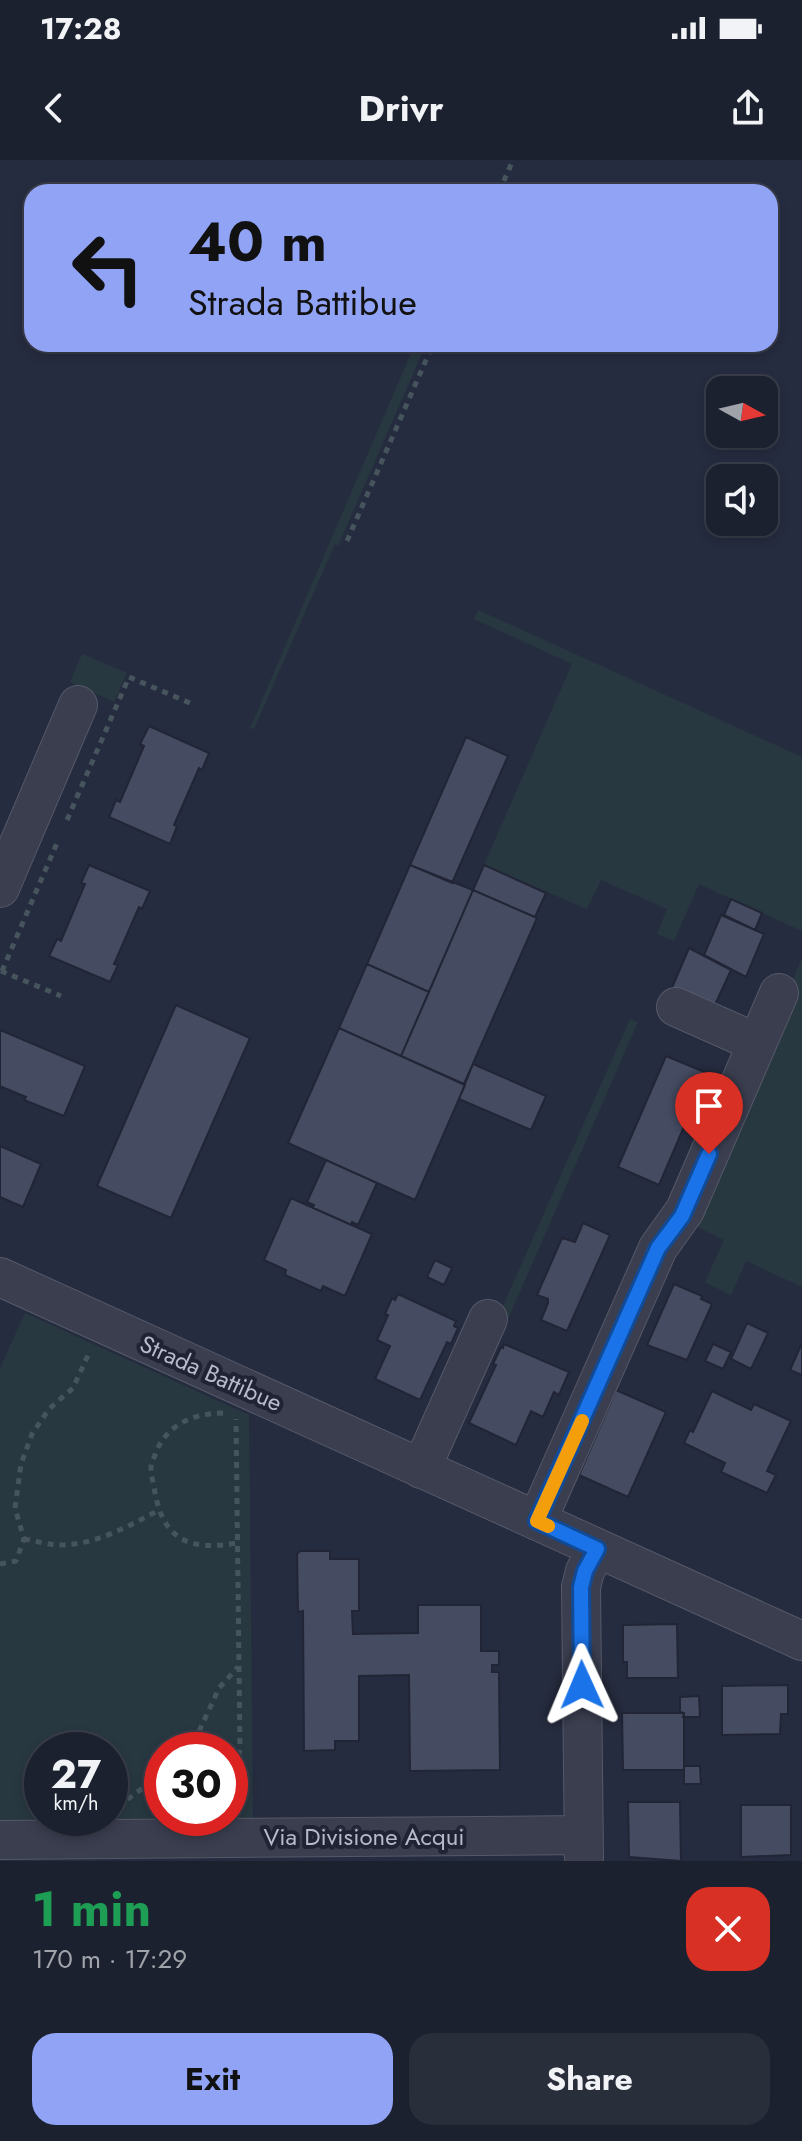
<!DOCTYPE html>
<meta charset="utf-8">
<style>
body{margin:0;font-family:Jost,sans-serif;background:#292e3b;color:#f1f3f6;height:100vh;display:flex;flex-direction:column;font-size:30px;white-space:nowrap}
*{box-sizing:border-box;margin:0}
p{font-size:26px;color:#a0a3aa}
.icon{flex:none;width:44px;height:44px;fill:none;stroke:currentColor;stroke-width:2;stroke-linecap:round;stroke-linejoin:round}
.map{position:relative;height:1701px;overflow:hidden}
.panel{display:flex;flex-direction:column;background:#1c212f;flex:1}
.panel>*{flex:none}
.banner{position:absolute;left:24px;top:24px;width:754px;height:168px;border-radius:24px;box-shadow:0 4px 12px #0003,0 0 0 2px #3a3e4b;background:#91a3f4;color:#111;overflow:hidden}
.needle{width:52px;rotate:98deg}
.buttons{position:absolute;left:706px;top:216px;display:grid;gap:16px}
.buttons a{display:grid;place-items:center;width:72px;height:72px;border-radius:16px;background:#1c212f;box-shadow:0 4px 12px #0003,0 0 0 2px #3a3e4b;font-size:40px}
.speed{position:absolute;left:24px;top:1572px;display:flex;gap:16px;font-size:40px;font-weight:700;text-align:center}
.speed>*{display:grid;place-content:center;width:104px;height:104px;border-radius:50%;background:#1c212f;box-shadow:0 4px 12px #0003,0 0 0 2px #3a3e4b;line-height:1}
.speed small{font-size:20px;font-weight:400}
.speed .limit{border:12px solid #d22;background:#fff;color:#111}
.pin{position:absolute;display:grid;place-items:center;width:68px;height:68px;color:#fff;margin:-82px -34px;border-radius:50% 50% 50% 0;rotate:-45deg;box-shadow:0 0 8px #0007}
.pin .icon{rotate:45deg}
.me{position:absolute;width:88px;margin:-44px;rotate:359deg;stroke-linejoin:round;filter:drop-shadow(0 0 6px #0008)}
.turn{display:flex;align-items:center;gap:28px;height:168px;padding:0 32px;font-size:36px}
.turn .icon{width:104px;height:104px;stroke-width:2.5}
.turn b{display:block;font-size:56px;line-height:68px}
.round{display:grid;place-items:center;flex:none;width:84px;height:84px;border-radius:24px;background:#292e3b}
.head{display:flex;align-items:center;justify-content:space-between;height:136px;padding:0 32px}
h1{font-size:48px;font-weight:700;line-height:60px;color:#1e9e55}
.button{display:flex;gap:16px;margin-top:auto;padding:16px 32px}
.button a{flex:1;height:92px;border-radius:24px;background:#91a3f4;color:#111;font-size:32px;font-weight:700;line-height:92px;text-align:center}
.button a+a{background:#292e3b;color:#f1f3f6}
.status{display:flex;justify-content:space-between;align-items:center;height:56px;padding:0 40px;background:#1c212f;direction:ltr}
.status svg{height:22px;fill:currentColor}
header{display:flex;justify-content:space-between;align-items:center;height:104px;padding:0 32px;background:#1c212f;font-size:36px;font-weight:700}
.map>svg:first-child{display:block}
.green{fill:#283840;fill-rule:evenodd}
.building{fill:#454b61;stroke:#212536;stroke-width:2}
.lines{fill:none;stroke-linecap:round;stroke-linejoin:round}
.minor-casing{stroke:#555969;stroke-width:40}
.path{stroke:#46555d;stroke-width:5;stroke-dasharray:6 6;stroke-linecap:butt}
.minor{stroke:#3a3e4f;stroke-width:38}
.route-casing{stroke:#114b97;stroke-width:20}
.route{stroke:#1a73e8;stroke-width:14}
.slow{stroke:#f59e0b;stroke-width:14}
.labels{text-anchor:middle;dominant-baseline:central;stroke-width:8;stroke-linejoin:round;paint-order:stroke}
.street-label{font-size:24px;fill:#b7bac9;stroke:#1f2334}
</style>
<div class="status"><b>17:28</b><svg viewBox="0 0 49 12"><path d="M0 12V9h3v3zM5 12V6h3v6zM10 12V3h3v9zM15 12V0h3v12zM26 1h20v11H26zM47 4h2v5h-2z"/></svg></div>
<header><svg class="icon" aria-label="back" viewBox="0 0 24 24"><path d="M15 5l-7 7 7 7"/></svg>Drivr<svg class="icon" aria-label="share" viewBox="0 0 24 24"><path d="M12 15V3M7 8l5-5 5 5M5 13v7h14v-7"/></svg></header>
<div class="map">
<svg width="802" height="1701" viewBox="0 0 802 1701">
<rect width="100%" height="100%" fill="#262c3f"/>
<!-- green -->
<path class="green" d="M415 184H426L338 386 335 384 254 569 250 568Z
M478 450 802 597V771L699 724 674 781 657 774 667 749 601 720 587 749 484 705 572 504 474 459Z
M82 494 127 513 114 542 70 522Z
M802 798V1127L746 1101 731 1135 705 1122 724 1080 689 1063Z
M630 859 638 862 508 1159 499 1155Z
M25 1153 249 1255 253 1658 0 1660V1208ZM42 1590H110V1658H42ZM162 1590H230V1658H162Z"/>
<!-- building -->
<path class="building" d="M149 566 209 593 202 610 199 608 174 665 177 666 170 684 109 657 116 640 120 642 144 586 140 584Z
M466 577 508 596 452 723 410 705Z
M89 705 150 731 142 749 139 747 114 804 118 805 110 822 49 796 57 779 61 781 85 724 81 723Z
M410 705 473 730 429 832 367 804Z
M484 705 546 733 535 757 473 730Z
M473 730 537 758 464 924 401 896Z
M731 739 762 753 755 770 724 755Z
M721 755 764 774 746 817 704 795Z
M689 788 731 810 713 849 671 830Z
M367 804 429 832 401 896 339 868Z
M176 845 250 878 171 1058 97 1026Z
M339 868 465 925 415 1040 288 983Z
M0 870 85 906 64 956 24 940 26 937 2 927 0 929Z
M666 896 707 913 659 1025 618 1007Z
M473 904 546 936 531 970 459 939Z
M0 986 41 1004 23 1047 0 1037Z
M326 1000 377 1023 358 1065 352 1062 351 1065 313 1048 314 1045 307 1042Z
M291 1038 372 1074 345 1136 323 1126 321 1131 285 1115 286 1110 264 1100Z
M583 1063 610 1075 567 1171 541 1160 548 1143V1139L537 1135 562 1078 575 1082Z
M435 1100 452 1108 444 1125 427 1117Z
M674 1124 702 1136 701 1139 712 1144 687 1200 647 1185Z
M398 1134 456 1161 454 1166 458 1168 451 1184 447 1182 420 1240 375 1219 390 1186 377 1180 388 1155 385 1154 392 1138 395 1140Z
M747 1163 768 1173 751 1209 731 1199Z
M802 1183V1215L790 1210Z
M504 1184 569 1212 559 1235 554 1232 543 1257 531 1251 516 1285 469 1263 496 1205 493 1204 501 1187 503 1188Z
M713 1184 731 1192 723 1209 705 1201Z
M616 1230 666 1252 628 1337 579 1315Z
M712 1231 751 1250 754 1244 791 1261 767 1311 776 1315 767 1333 721 1312 725 1303 684 1283 690 1270 693 1272Z
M300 1391H330V1399H359V1451H352L353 1474 418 1473V1445H481V1491H499V1505H492V1512H499L500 1610 410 1611 409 1515 359 1516V1581H335V1590L304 1591 303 1451 298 1452 297 1394Z
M677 1464 678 1518H627V1502H623V1465Z
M788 1525V1554H781L780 1574 722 1575V1526Z
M699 1536 700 1557H683L684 1553 680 1552V1537Z
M622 1553H684V1610H623Z
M684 1606H700L701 1624H684Z
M628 1642H680L681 1701 629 1697Z
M741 1645H791V1695L741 1697Z"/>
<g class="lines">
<defs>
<path id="minor" d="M0 728 78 545
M676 847 757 883
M0 1117 802 1481
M421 1309 488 1159
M537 1361 658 1088 685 1050 779 833
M0 1680 584 1675
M584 1698 581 1427 585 1411 597 1389"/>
</defs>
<!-- minor casing -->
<use href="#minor" class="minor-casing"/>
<!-- path -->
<path class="path" d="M499 32 513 0
M347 381 433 184
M67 660 129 517 190 543
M1 811 61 836
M2 811 57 683
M223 1253C195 1253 168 1264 157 1290 155 1296 151 1302 151 1308 151 1316 154 1325 155 1333 164 1381 191 1391 237 1383
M24 1379C35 1381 46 1384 56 1385 94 1386 127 1367 159 1350
M0 1404 16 1401 24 1379 15 1348 21 1304 32 1274 49 1249 73 1228 90 1191
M185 1590 196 1578 219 1528 238 1507
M230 1643 240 1589 236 1259
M121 1649 125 1641 162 1614"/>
<!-- minor -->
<use href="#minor" class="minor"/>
</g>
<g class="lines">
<defs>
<path id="route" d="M582 1525 581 1427 585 1411 597 1389 537 1361 658 1088 682 1056 709 994"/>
</defs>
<!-- route casing -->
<use href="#route" class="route-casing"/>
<!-- route -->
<use href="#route" class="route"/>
<!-- slow -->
<path class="slow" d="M548 1366 537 1361 582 1261"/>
</g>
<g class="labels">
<!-- street labels -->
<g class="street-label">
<text transform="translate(211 1213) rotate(24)">Strada Battibue</text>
<text x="364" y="1676">Via Divisione Acqui</text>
</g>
</g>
</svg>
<div class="buttons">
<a><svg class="needle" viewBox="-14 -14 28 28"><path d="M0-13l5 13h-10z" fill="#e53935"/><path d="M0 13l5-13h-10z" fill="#a0a3aa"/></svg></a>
<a><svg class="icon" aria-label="sound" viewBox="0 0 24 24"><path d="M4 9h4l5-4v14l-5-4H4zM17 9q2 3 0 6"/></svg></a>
</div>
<div class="speed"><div>27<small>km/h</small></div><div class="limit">30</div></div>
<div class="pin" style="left:709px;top:994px;background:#d93025"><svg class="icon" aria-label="arrive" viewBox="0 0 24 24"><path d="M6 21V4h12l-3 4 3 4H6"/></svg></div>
<svg class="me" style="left:582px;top:1525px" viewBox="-20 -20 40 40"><path d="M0-17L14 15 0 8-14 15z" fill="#1a73e8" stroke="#fff" stroke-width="4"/></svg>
<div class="banner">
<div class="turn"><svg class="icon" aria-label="left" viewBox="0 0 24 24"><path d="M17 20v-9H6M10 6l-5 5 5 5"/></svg><div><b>40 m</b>Strada Battibue</div></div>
</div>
</div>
<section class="panel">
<div class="head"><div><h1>1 min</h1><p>170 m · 17:29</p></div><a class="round" style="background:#d93025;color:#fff"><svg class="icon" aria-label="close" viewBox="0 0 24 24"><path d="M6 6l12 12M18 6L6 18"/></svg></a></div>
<div class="button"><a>Exit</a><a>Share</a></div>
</section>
